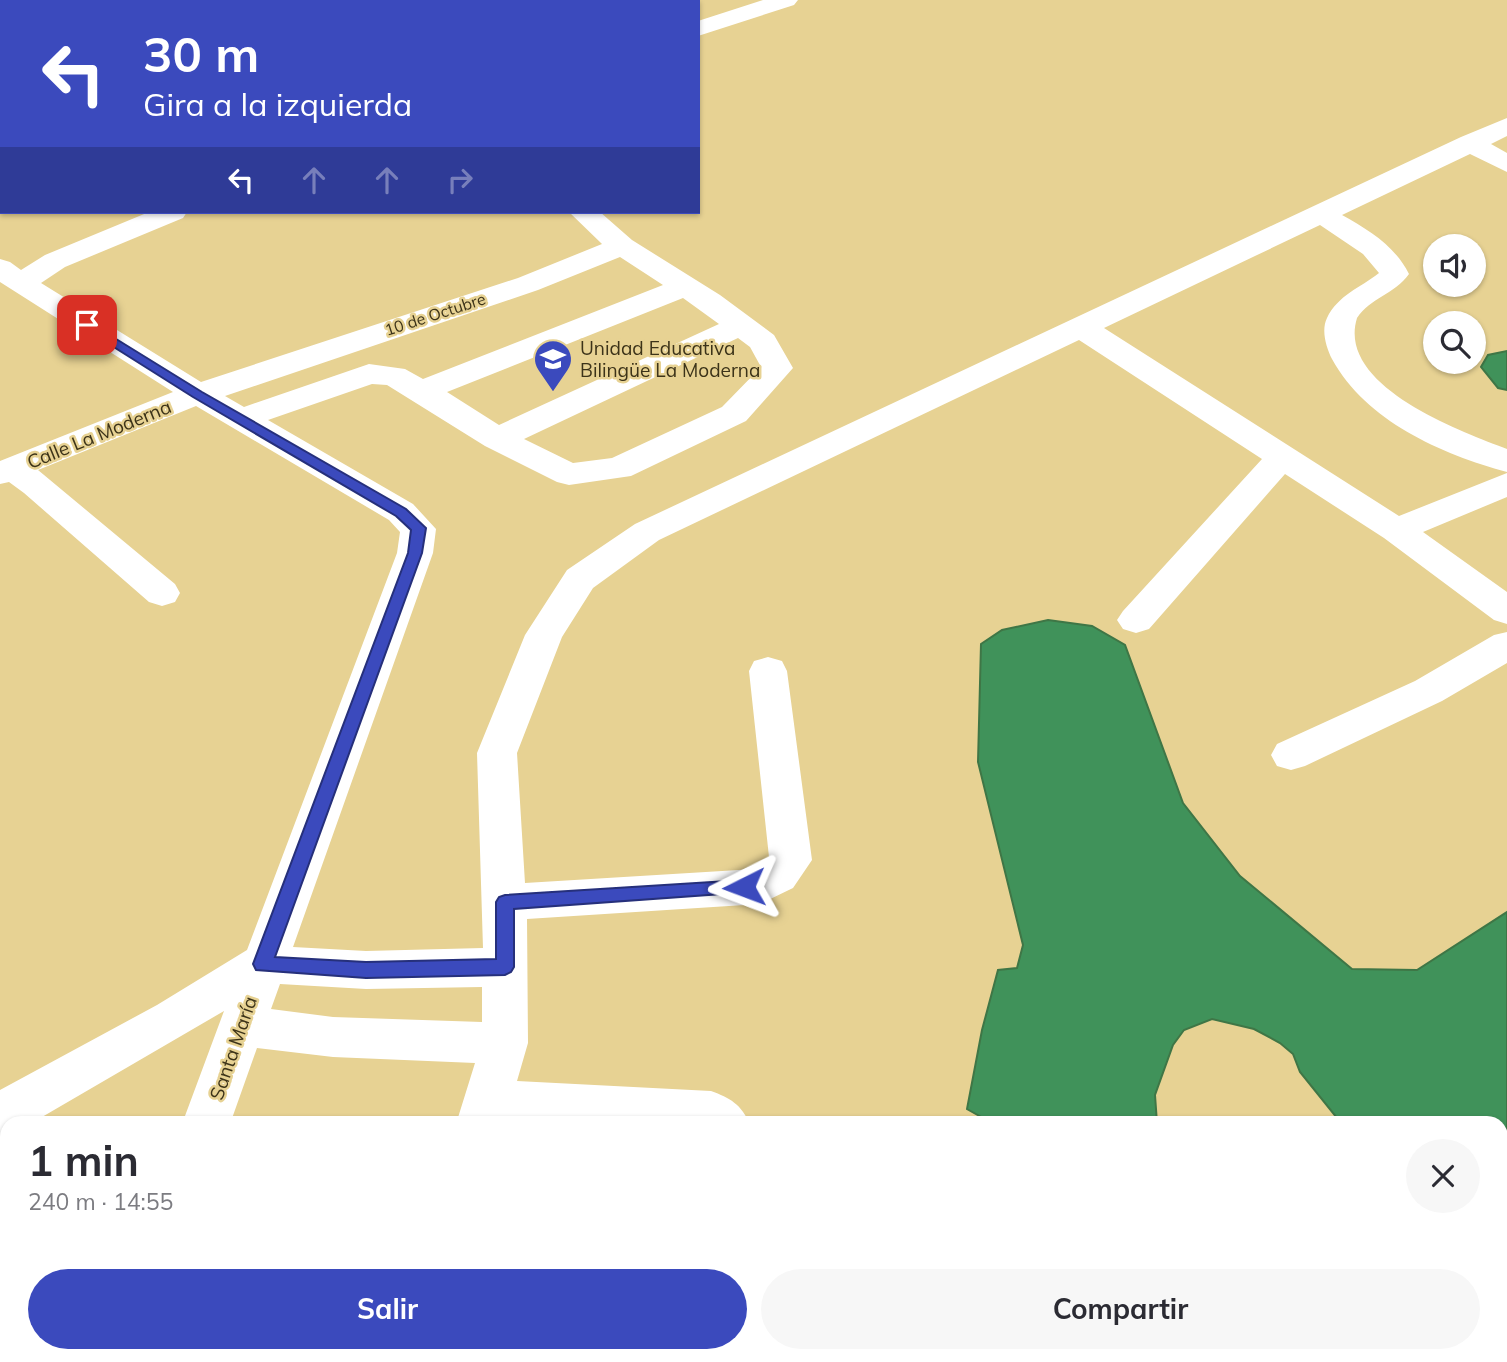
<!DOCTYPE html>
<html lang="es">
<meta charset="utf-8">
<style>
body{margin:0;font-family:Mulish,sans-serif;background:#f7f7f7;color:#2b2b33;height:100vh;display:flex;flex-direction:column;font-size:26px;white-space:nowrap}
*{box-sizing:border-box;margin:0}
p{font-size:23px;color:#7c7c81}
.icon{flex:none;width:38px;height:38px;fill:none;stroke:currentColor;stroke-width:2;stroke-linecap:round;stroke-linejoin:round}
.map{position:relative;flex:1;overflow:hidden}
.side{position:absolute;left:0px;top:1116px;width:1508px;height:247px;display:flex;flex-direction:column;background:#fff;border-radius:21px 21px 0 0;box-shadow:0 2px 5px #0004}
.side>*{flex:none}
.hud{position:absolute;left:0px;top:0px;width:700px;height:214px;box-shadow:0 2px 5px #0004;background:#3b4abd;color:#fff;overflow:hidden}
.controls{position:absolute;left:1423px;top:234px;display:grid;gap:14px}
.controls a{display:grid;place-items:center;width:63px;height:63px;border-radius:50%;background:#fff;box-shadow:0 2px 5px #0004;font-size:35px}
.pin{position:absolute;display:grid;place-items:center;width:60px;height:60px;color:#fff;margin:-30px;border-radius:14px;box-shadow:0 4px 10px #0006}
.me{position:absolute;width:77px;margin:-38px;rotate:267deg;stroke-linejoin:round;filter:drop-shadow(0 0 5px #0008)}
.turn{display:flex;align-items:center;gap:24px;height:147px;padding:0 28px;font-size:32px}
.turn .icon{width:91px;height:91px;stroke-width:2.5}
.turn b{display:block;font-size:49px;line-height:60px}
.lanes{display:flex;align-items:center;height:66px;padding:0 28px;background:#0003;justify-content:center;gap:35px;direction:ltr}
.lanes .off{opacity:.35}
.round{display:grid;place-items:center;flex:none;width:74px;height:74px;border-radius:37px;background:#f7f7f7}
.overview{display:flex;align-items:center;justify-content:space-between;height:119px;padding:0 28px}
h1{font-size:42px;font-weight:700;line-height:52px}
.action{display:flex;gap:14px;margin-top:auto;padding:14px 28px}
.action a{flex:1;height:80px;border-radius:42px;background:#3b4abd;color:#fff;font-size:28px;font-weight:700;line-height:80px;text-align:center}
.action a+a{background:#f7f7f7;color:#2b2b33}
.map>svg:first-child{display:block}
.water{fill:#40925a;stroke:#3f7646;stroke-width:2}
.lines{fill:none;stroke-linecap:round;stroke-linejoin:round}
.minor{fill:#fff;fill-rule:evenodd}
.route{fill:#3b4abd;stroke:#26307b;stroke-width:2}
.labels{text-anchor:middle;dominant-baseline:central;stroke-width:5;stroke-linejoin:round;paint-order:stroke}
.far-street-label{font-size:16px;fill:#3c3319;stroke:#e7d293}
.poi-label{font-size:19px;fill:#3c3319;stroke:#e7d293;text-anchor:start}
.street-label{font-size:19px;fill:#3c3319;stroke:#e7d293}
</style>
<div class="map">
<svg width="1507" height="1362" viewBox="0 0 1507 1362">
<rect width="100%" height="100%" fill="#e7d293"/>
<!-- water -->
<path class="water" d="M1507 351V390L1498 388 1481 367 1488 355Z
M1048 620 1092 626 1125 645 1183 803 1240 876 1352 969 1417 970 1507 912V1183L1502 1187V1124L1341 1123 1300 1072 1293 1054 1280 1043 1254 1029 1212 1019 1184 1030 1173 1045 1155 1095 1157 1123H992L967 1109 982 1030 998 970 1017 968 1023 945 978 762 981 644 1002 630Z
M982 1356H1129L1126 1362H982Z
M1283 1356H1415L1412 1362H1284Z"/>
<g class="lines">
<!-- minor -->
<path class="minor" d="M763 0H798L794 5 698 36V21Z
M1507 118V136L1491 144 1507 153V172L1470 154 1342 215C1369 230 1395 246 1409 274 1395 294 1370 298 1357 318 1336 386 1460 431 1507 449V472C1441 454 1366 421 1332 359 1326 347 1321 330 1327 318 1338 295 1360 288 1379 273L1363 254 1320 225 1104 328 1399 516 1507 473V497L1423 532 1507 592V624L1494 620 1384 538 1285 474 1149 629 1136 633 1123 629 1117 620 1123 611 1262 459 1079 340 659 540 593 588 562 637 517 753 525 883 755 869 769 857 749 671 754 661 768 657 782 661 787 671 812 860 793 888 760 904 527 919 528 1043 517 1081 711 1091C730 1098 741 1104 750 1124H456L475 1063 333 1057 257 1048 230 1124H182L224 1011 30 1124H7V1134L0 1137V1090L157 1005 247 950 397 553 400 532 389 520 196 406 38 470 175 584 180 593 175 602 162 606 149 602 24 493 9 482 0 484V461L173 392 0 282V259L10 262 21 270 45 255 149 212H187L183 218 65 267 41 283 201 382 518 278 602 244 569 212H600L632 240 720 295 774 335 793 368 746 421 631 476 569 485 557 482 485 446 387 385 372 384 268 420 413 504 436 529 433 553 293 947 366 951 483 948 477 753 525 635 567 570 635 524 1461 137ZM620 257 663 285 423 379 405 369 369 364 244 407 225 396 538 290ZM683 298 719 324 499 425 447 392ZM738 338 750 347 761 367 722 407 612 458 573 463 524 439ZM280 984 366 989 482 987V1022L333 1017 271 1009Z
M1507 632V663L1442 701 1305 766 1291 770 1277 766 1271 755 1277 744 1415 681 1494 635Z
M96 1356H150L148 1362H94Z
M386 1356H440L438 1362H384Z
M684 1356H738L737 1362H683Z"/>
</g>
<!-- route -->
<path class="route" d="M87 321 202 392 406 509 426 528 422 553 275 957 366 962 496 959V902L499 897 505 895 744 880 750 882 753 887 750 892 514 909V967L511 972 505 975 366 978 256 970 253 964 408 553 411 530 396 516 193 397 82 327 80 325Z"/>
<!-- icons -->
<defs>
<symbol id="school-pin" viewBox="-11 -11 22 30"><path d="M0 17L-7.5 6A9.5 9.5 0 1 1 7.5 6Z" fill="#3b4abd" stroke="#e7d293"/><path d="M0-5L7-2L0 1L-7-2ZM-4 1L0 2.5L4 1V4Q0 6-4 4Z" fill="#fff"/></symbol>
</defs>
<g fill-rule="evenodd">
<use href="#school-pin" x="531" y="337" width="44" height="60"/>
</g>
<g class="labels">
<!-- far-street labels -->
<g class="far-street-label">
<text transform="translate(435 314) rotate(-18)">10 de Octubre</text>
</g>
<!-- poi labels -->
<g class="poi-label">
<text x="580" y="348">Unidad Educativa<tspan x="580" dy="22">Bilingüe La Moderna</tspan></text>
</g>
<!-- street labels -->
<g class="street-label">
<text transform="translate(99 434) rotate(-22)">Calle La Moderna</text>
<text transform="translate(233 1048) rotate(-71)">Santa María</text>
</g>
</g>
</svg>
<div class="controls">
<a><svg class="icon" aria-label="sound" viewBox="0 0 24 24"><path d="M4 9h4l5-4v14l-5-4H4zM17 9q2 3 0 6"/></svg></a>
<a><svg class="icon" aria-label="search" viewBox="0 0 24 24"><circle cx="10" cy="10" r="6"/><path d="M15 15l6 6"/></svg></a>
</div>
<div class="pin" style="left:87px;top:325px;background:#d93025"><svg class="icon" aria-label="arrive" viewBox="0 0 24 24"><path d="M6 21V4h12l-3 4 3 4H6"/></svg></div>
<svg class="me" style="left:744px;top:887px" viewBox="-20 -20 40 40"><path d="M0-17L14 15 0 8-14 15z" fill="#3b4abd" stroke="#fff" stroke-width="4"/></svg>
<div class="hud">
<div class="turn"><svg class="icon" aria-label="left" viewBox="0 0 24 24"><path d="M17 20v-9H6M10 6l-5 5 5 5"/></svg><div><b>30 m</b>Gira a la izquierda</div></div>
<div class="lanes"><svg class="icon" aria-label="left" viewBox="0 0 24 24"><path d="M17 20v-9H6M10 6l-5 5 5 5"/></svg><svg class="icon off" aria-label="ahead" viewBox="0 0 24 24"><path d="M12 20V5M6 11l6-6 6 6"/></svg><svg class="icon off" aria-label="ahead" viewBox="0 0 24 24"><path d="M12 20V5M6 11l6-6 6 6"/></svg><svg class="icon off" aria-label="right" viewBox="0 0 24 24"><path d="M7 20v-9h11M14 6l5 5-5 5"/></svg></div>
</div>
<section class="side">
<div class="overview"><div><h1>1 min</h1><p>240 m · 14:55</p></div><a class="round"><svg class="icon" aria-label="close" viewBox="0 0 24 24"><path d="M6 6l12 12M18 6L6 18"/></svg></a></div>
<div class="action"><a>Salir</a><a>Compartir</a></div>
</section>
</div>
